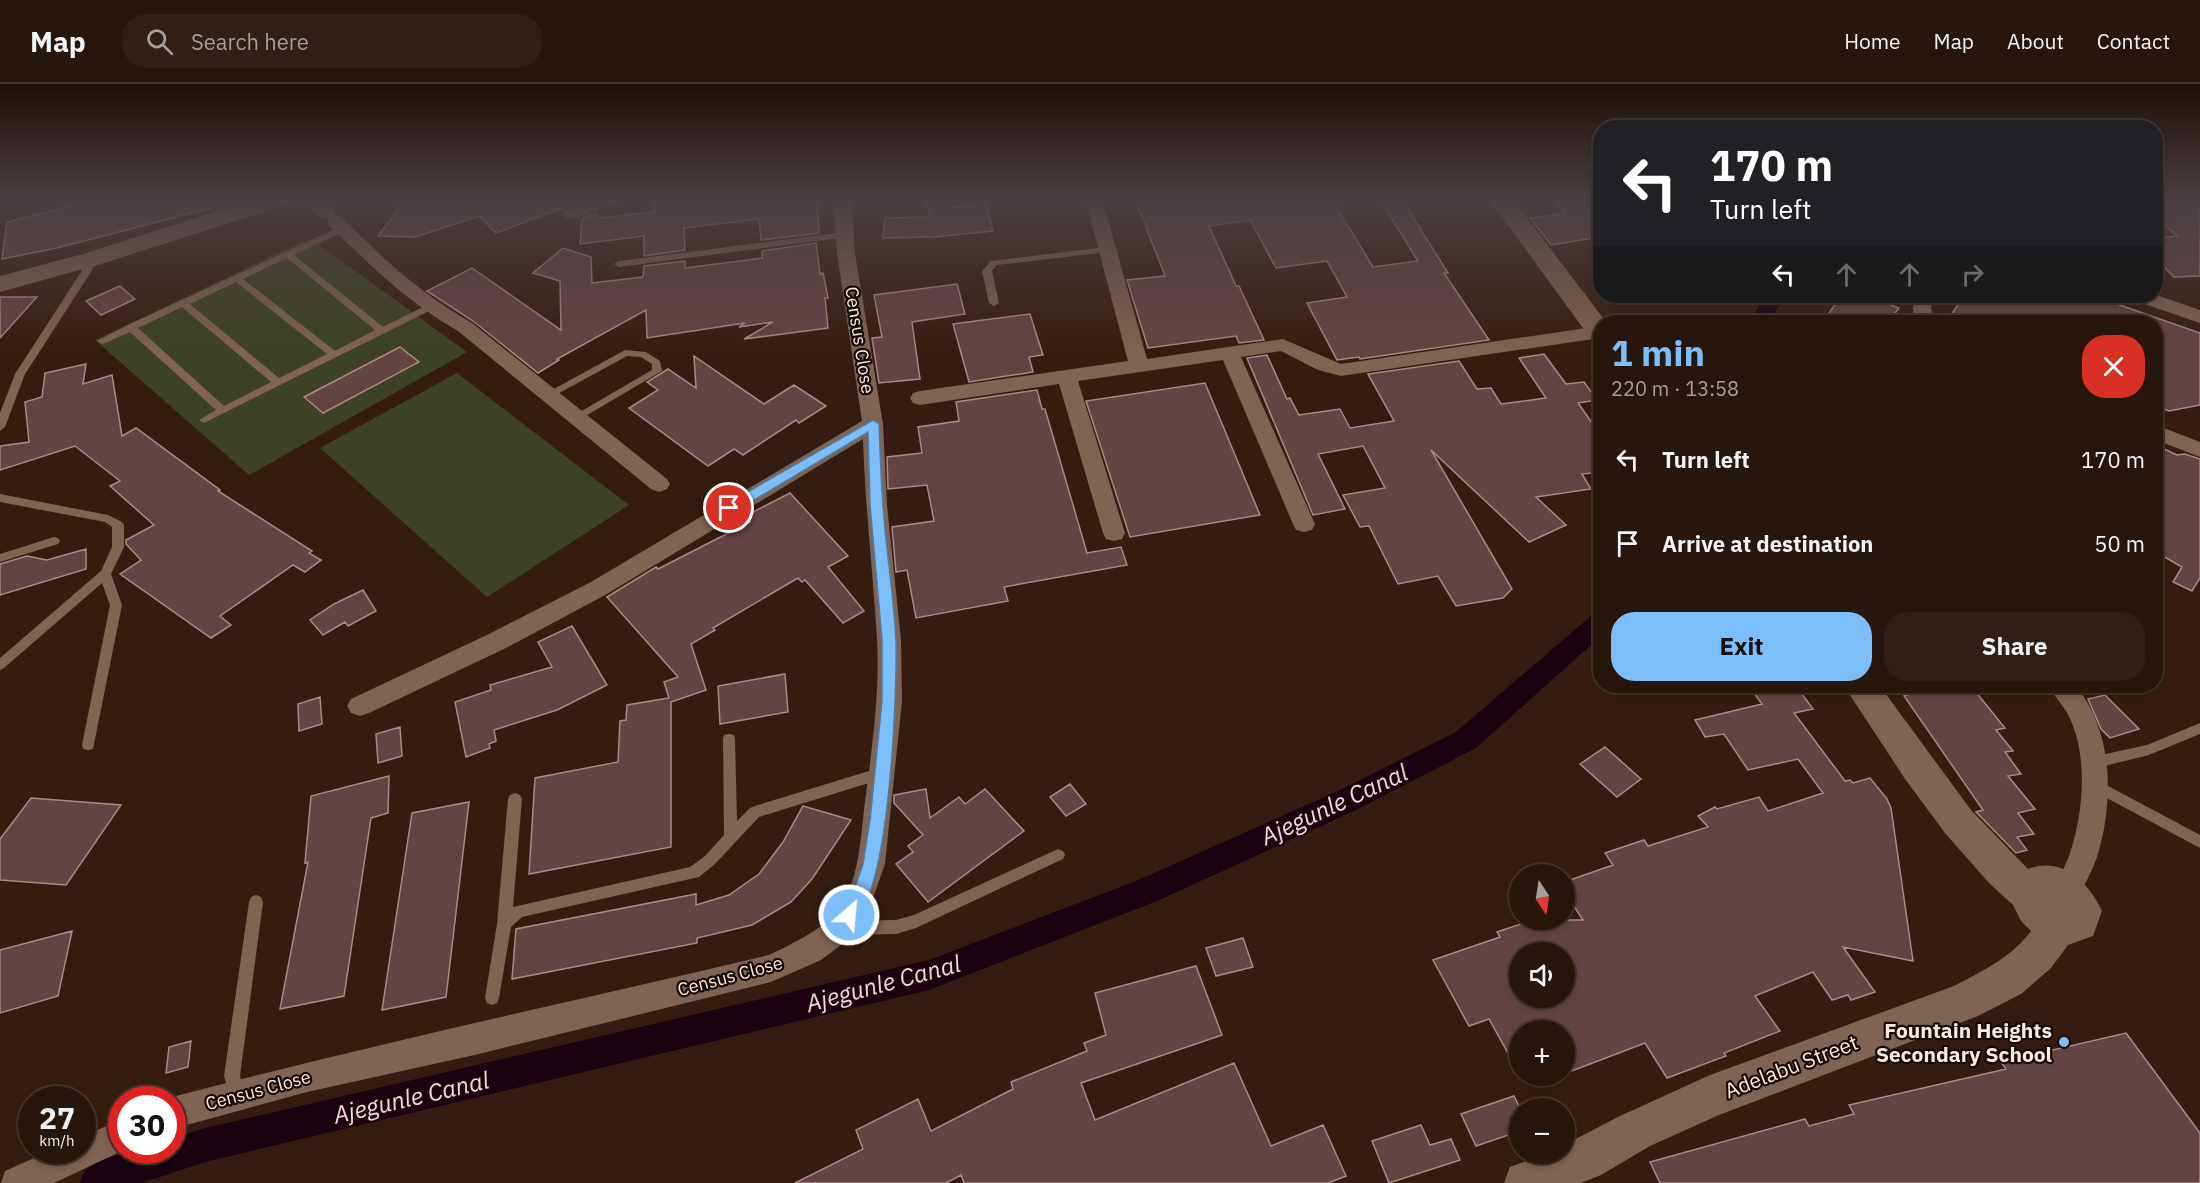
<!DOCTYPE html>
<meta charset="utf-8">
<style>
body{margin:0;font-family:"IBM Plex Sans",sans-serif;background:#2f1f15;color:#f1f3f6;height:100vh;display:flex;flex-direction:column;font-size:22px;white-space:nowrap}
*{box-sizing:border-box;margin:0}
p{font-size:20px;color:#a49f9d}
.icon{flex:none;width:33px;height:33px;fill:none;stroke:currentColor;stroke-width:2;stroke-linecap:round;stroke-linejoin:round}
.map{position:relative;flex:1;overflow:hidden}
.sheet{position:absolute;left:1593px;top:231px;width:570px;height:378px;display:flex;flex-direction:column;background:#27160c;border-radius:24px;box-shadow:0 3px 9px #0003,0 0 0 2px #43352d}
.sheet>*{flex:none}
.guide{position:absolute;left:1593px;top:36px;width:570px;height:183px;border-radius:24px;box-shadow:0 3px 9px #0003,0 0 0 2px #43352d;background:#202124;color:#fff;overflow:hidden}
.needle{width:39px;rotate:168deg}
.fabs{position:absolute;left:1509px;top:780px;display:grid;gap:12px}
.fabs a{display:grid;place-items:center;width:66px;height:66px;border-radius:50%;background:#27160c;box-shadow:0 3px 9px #0003,0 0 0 2px #43352d;font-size:30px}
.speed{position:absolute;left:18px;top:1002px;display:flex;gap:12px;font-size:30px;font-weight:700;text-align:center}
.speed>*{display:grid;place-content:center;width:78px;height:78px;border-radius:50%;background:#27160c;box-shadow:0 3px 9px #0003,0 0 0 2px #43352d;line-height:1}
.speed small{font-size:15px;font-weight:400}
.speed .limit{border:9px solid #d22;background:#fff;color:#111}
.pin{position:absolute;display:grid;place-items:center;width:51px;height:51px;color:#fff;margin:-26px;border:3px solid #fff;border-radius:50%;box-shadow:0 2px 6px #0007}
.me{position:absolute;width:66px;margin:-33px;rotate:27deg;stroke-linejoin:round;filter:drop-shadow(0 0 4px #0008)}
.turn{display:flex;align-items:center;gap:21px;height:126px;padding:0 18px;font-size:27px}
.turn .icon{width:78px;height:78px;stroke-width:2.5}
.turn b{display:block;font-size:42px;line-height:51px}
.lanes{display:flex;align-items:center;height:57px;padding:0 18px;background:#0003;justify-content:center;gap:30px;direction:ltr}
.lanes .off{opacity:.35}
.round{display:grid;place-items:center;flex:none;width:63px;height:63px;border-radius:24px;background:#2f1f15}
.head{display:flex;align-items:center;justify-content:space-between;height:102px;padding:0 18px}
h1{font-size:36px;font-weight:700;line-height:45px;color:#7cbef9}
.primary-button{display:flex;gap:12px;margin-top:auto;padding:12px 18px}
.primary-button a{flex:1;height:69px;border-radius:24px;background:#7cbef9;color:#111;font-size:24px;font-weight:700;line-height:69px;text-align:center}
.primary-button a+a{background:#2f1f15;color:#f1f3f6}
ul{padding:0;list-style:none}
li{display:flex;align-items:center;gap:18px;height:84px;padding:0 18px}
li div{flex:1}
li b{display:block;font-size:22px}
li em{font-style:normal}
header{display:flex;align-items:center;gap:36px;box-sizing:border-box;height:84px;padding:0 30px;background:#27160c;border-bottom:2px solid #43352d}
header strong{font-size:28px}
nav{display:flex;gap:33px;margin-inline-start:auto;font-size:21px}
.search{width:420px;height:54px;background:#2f1f15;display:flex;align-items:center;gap:15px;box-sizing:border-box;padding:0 21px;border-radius:24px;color:#a49f9d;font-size:22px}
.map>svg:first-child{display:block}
.green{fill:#3d4226}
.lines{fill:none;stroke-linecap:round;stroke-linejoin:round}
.canal{fill:#190310;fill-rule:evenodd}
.building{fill:#634444;stroke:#ac8889;stroke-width:1.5;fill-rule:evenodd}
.service{fill:#7f6353;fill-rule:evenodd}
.minor{fill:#7f6353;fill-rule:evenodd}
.tertiary{fill:#7f6353;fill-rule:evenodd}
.secondary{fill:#7f6353;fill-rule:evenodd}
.route{fill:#7cbef9;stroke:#517ca2;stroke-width:1.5}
.poi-dot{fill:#7cbef9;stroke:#150a05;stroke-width:2}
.labels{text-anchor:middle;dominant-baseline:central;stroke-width:4.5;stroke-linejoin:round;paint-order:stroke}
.street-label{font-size:18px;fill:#fcebe2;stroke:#150a05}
.near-poi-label{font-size:21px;font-weight:bold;fill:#fcebe2;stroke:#150a05;text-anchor:end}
.near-street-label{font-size:21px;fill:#fcebe2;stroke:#150a05}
.near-water-label{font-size:24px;font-style:italic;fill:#ffcee8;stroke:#150a05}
</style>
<header>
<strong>Map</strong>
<div class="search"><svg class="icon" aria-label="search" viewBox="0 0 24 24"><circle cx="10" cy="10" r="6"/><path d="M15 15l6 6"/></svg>Search here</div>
<nav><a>Home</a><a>Map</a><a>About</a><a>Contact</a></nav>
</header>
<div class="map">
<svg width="2200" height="1099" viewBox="0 0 2200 1099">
<rect width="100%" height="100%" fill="#341d10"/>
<!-- green -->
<path class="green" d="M310 154 467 268 249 391 95 256Z
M457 289 629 421 487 513 320 364Z"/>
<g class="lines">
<!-- canal -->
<path class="canal" d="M1764 212H1784L1770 238H1750Z
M1600 529V553L1476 664 1356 726 1157 817 929 906 205 1078 142 1099H80C81 1095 83 1089 86 1086 105 1068 148 1066 172 1066V1055L205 1044 929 876 1136 797 1336 708 1456 648 1591 532Z"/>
</g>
<!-- building -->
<path class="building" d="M103 114H222L223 121 57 164 2 175 7 138Z
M407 114H583V116L496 149 479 132 415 153 378 152Z
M654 114H817L819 149 761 156 759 135 684 144 685 166 644 172V152L580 160 582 135 595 129 600 134 654 128Z
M1175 114H1331L1373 183 1418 177 1379 114H1401L1448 189H1444L1489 256 1360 275 1359 273 1337 276 1307 219 1347 213 1327 177 1276 184 1250 136 1209 142 1236 202H1239L1264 256 1239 259 1236 252 1148 264 1127 196 1165 192 1137 120 1176 117Z
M1553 114H1595L1600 121V153L1551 161 1530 134 1565 129Z
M2156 114H2200V192L2174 193 2156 175V154L2177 152 2156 133Z
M950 115 952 124 986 120 993 147 934 153 883 154 885 134 930 133 926 117Z
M816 159 820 190 823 189 828 214H825L828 244 744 255 773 238 739 243 745 239 647 254 646 226 557 275 559 276 538 289 473 237 427 207 472 184 561 246 560 197 533 189 563 164 591 173 592 199 643 193 644 182 685 177V184L748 176 762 174V167Z
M957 200 965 230 912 238 920 295 879 299 872 254 882 253 874 211Z
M120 202 135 215 101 231 86 217Z
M1841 212H1867L1899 224 1888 238H1832L1835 231 1829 229Z
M1964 212H2094L2200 249V321L2169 327 2156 322V238H1946Z
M0 213H37L0 254Z
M1030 230 1043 271 1029 273 1033 288 969 298 953 240Z
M400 263 419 278 323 329 304 313Z
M1544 270 1566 300 1584 298 1597 316 1578 319 1600 350V388L1582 390 1591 405 1536 413 1566 441 1529 458 1431 366 1512 505 1503 514 1456 522 1438 492 1398 500 1369 442 1360 443 1343 411 1385 404 1363 362 1318 370 1345 425 1313 431 1247 274 1267 271 1287 315 1290 314 1299 331 1340 325 1350 344 1394 337 1368 290 1459 277 1477 305 1491 304 1501 320 1546 314 1519 274Z
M694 272 764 320 794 301 826 322 799 339 796 336 743 371 734 365 708 382 629 324 658 306 647 298 668 285 696 304Z
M86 280 83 300 112 291 122 352 136 344 220 406 218 407 312 467 309 469 321 476 305 488 293 481 220 532 231 541 211 554 120 490 141 476 126 460V456L154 441 110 402 120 397 75 362 0 386V362L29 358 25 318 42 313 45 289Z
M1205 299 1260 431 1130 453 1086 317Z
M1037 306 1042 325H1045L1087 469 1121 463 1127 481 1004 503 1008 517 916 534 907 486 896 488 892 443 934 437 927 401 888 405 887 373 922 369 918 343 959 337 956 318Z
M2156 361 2177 371 2185 370 2200 375V494L2192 507 2173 498 2182 483 2156 468Z
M790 409 848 472 828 483 864 527 843 539 805 496 802 498 798 494 713 544 715 546 691 560 706 606 671 618V763L529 790 535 694 618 678 620 637 626 636 627 621 669 614 664 598 678 593 607 513 656 483 658 485 750 438 745 432Z
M86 465V485L0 511V480L27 472 47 476Z
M363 506 376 527 348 542 345 538 323 551 310 536 334 520Z
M572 542 607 601 557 626 494 646 496 657 489 660 490 664 466 673 455 618 491 606 490 601 552 583 538 558Z
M785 590 788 628 720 640 718 602Z
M1749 602H1796L1813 625 1794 629 1845 697 1850 696 1853 699 1870 694 1887 715 1891 724 1913 877 1843 863 1875 908 1851 916 1848 911 1832 916 1813 888 1755 912 1780 947 1724 969 1726 972 1667 994 1645 959 1564 990V946H1520V991L1489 935 1469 942 1433 876 1500 853 1497 848 1533 836H1583L1564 807V798L1613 781 1605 769 1644 756 1648 762 1708 743 1698 732 1715 723 1717 725 1759 713 1768 727 1823 709 1798 675 1748 686 1724 650 1705 653 1695 636 1762 620ZM1520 868H1564V914H1520Z
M1899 602H1971L2005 644 1996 646 2013 667 2005 668 2021 690 2008 692 2035 725 2018 729 2034 750 2017 753 2027 766 2016 769 1976 728 1983 726 1904 612 1907 611Z
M2105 611 2139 645 2110 654 2101 645 2088 615Z
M320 613 322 640 299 647 298 620Z
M400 643 402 672 378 679 376 650Z
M1605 663 1641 695 1617 713 1580 680Z
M389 692 388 729 371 734 344 912 280 925 308 778 305 779 311 712Z
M1070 700 1086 720 1066 732 1050 713Z
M926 705 930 734 959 713 965 720 985 705 1024 747 928 818 896 780 913 768 908 762 923 751 894 719V711Z
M31 714 121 721 66 801 0 796V755Z
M469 718 446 913 382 926 412 729Z
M803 722 851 736 812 795 791 818 752 841 697 854V859L512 895 516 845 696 810V821L729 811 759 790 783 758Z
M72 847 58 912 0 929V866Z
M1243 854 1253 883 1216 892 1206 864Z
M1196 882 1222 951 1081 999 1095 1036 1234 979 1271 1062 1323 1041 1346 1092 1328 1099H964L961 1091 946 1099H795L863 1065 856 1046 918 1015 931 1047 1013 1005 1011 998 1087 967 1084 959 1106 951 1095 909Z
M2126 949 2200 1049V1099H1660L1650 1078 1805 1035 1809 1042 1854 1030 1849 1021 2006 985 2001 978Z
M191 957 188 983 166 989 169 963Z
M1514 1012 1520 1024V1047L1476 1062 1461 1030Z
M1421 1041 1430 1061 1451 1055 1460 1076 1389 1099 1372 1057Z"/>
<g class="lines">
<!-- service -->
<path class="service" d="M344 141 347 142V146L294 171 383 243 427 221H433V225L204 339 199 336 216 326 130 248 105 259 102 260 97 257 128 241ZM287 174 375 246 335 267 243 195ZM236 198 327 270 279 294 190 220ZM182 223 271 298 224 322 138 244Z
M844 148 848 151 847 153 619 183 614 180 619 177Z
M1106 163 1109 164V168L997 181 992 187 999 219 994 222 989 219 982 187 991 177Z
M92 172 97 175 91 188 25 290 5 343 0 347V329L15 290 81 188 87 175Z
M625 266 646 268 660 277 662 287 577 337 572 334 573 332 652 286V280L641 273 627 272 552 313 548 314 543 311Z
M0 410 108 431 122 438 124 441V463L111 490 122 521 93 665 88 666 83 665 82 661 110 521 102 499 4 584 0 586V574L101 487 112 463V443L105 438 0 418Z
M54 453 58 454 60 457 58 460 0 478V470Z
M2200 639V650L2149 671 2092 685 2087 683 2085 679 2087 675 2092 673 2147 661Z
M729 650 734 651 735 655 737 737 750 724 755 722 882 683 887 685 889 689 887 693 882 695 759 733 715 780 699 793 522 833 511 843 499 914 497 919 492 921 487 919 485 914 497 840 508 715 510 711 515 709 520 711 522 715 513 823 690 783 705 772 724 751 723 655 724 651Z
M2095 695 2200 751V764L2090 705 2088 701 2090 697Z
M1058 765 1063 767 1065 771 1063 775 916 844 896 850 841 851 836 849 834 844 836 839 841 837 896 836 914 831Z
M256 811 261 813 263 818 240 992 245 1010 243 1016 237 1018 231 1016 224 992 249 818 251 813Z"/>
<!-- minor -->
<path class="minor" d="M298 114H318L334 126 335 132 341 133C385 176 418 208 472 239L667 395 670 400 667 405 659 408 651 405 458 247C405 216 372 183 329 141L328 135 322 134Z
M595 114H619L617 118 578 134H566L563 130 566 126Z
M833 114H851L855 169 883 340 887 421 901 556 902 617 885 780 868 828 850 854 821 876 771 898 479 970 307 1008 172 1045V1016H167L172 1013C370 961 570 918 769 871 798 857 832 842 847 811 860 783 861 749 865 718 872 664 880 609 877 555 873 488 865 422 863 355L607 510 506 564 369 629 360 632 351 629 347 622 351 615 489 550 591 498 862 337 837 169Z
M1085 114H1102L1147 275 1283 255 1341 280 1600 242V254L1341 292 1318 286 1281 267 1241 273 1315 440 1312 446 1304 448 1296 446 1293 440 1223 276 1078 297 1125 449 1122 455 1114 457 1106 455 1103 449 1059 300 920 321 913 319 910 314 913 309 920 307 1128 277Z
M2156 211 2200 226V239L2133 216 2131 212Z
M1918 212H1936L1931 223 1933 238H1914L1913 223Z
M2156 341 2200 358V373L2156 356Z
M2049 602H2076C2113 647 2114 715 2098 770 2093 786 2084 801 2077 816L2067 820 2057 816 2053 807C2058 794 2066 782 2070 769 2083 730 2088 676 2071 637 2066 624 2055 614 2049 602Z
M122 1035V1066H124L54 1099H1L5 1087 52 1066H82V1053Z"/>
<!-- tertiary -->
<path class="tertiary" d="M228 114H254L265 124 262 129C249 132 236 125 228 114Z"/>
<!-- secondary -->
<path class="secondary" d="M258 114H295L291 119 101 180 0 208V192L83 170Z
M1488 114H1512L1606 238H1600V257L1591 255Z
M1844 602H1880L1971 726 2028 785C2063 772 2088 798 2102 827L2093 852 2068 861 2051 884 2021 910 1978 932 1719 1031 1650 1062 1601 1091 1581 1099H1504L1510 1083 1544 1070H1564V1061L1620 1032 1710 991 1954 902C1982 887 2011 874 2031 847L2021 837 2013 821 1989 799 1945 749 1905 695Z"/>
</g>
<!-- sky -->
<linearGradient id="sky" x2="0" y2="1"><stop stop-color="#1d1009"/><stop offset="0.43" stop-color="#4a4042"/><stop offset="1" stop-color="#4a4042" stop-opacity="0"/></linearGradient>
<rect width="2200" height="268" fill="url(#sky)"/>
<!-- route -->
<path class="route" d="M873 336 879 340C880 367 881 394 883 422 886 467 894 512 896 558 897 602 891 822 849 839L843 837 841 831 851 815 863 780 870 736 882 617V555L870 421 868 348 734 428H725L723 424 725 421Z"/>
<!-- markers -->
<circle class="poi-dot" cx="2064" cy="958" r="6"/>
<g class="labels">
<!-- street labels -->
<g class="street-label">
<text transform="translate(860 256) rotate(81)">Census Close</text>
<text transform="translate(730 892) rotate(-15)">Census Close</text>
<text transform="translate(258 1006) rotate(-15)">Census Close</text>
</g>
<!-- near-poi labels -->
<g class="near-poi-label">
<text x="2052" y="946">Fountain Heights<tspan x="2052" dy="24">Secondary School</tspan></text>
</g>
<!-- near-street labels -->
<g class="near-street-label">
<text transform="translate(1791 982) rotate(-21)">Adelabu Street</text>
</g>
<!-- near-water labels -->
<g class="near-water-label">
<text transform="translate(1334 720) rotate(-25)">Ajegunle Canal</text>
<text transform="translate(883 899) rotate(-15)">Ajegunle Canal</text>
<text transform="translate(411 1013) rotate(-13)">Ajegunle Canal</text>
</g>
</g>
</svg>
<div class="fabs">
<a><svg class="needle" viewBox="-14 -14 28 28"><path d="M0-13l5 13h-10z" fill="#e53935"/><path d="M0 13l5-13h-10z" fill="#a49f9d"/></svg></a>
<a><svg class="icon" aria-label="sound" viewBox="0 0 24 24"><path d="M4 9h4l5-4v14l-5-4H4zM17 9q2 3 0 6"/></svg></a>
<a>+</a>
<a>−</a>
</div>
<div class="speed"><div>27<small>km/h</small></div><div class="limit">30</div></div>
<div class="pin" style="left:729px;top:424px;background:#d93025"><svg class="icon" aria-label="arrive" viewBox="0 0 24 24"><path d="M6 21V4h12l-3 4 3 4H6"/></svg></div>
<svg class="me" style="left:849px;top:831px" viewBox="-20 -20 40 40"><circle r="17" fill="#7cbef9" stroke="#fff" stroke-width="3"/><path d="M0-11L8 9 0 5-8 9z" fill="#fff"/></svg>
<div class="guide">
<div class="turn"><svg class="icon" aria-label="left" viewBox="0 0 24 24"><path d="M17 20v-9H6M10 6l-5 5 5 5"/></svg><div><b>170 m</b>Turn left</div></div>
<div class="lanes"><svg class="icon" aria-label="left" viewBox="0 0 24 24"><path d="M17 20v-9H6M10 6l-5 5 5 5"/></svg><svg class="icon off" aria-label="ahead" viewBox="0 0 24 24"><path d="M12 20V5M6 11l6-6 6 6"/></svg><svg class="icon off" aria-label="ahead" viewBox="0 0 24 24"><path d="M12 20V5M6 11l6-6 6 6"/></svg><svg class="icon off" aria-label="right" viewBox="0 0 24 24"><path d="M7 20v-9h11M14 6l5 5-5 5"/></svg></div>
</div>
<section class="sheet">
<div class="head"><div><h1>1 min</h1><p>220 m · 13:58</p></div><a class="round" style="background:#d93025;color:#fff"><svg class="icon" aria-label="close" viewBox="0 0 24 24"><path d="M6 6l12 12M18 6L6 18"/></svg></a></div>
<ul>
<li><svg class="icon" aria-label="left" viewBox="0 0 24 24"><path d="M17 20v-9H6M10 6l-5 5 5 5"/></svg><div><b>Turn left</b></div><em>170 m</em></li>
<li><svg class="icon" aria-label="arrive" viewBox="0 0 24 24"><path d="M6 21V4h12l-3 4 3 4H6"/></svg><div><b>Arrive at destination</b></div><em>50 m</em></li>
</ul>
<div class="primary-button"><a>Exit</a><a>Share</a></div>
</section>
</div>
